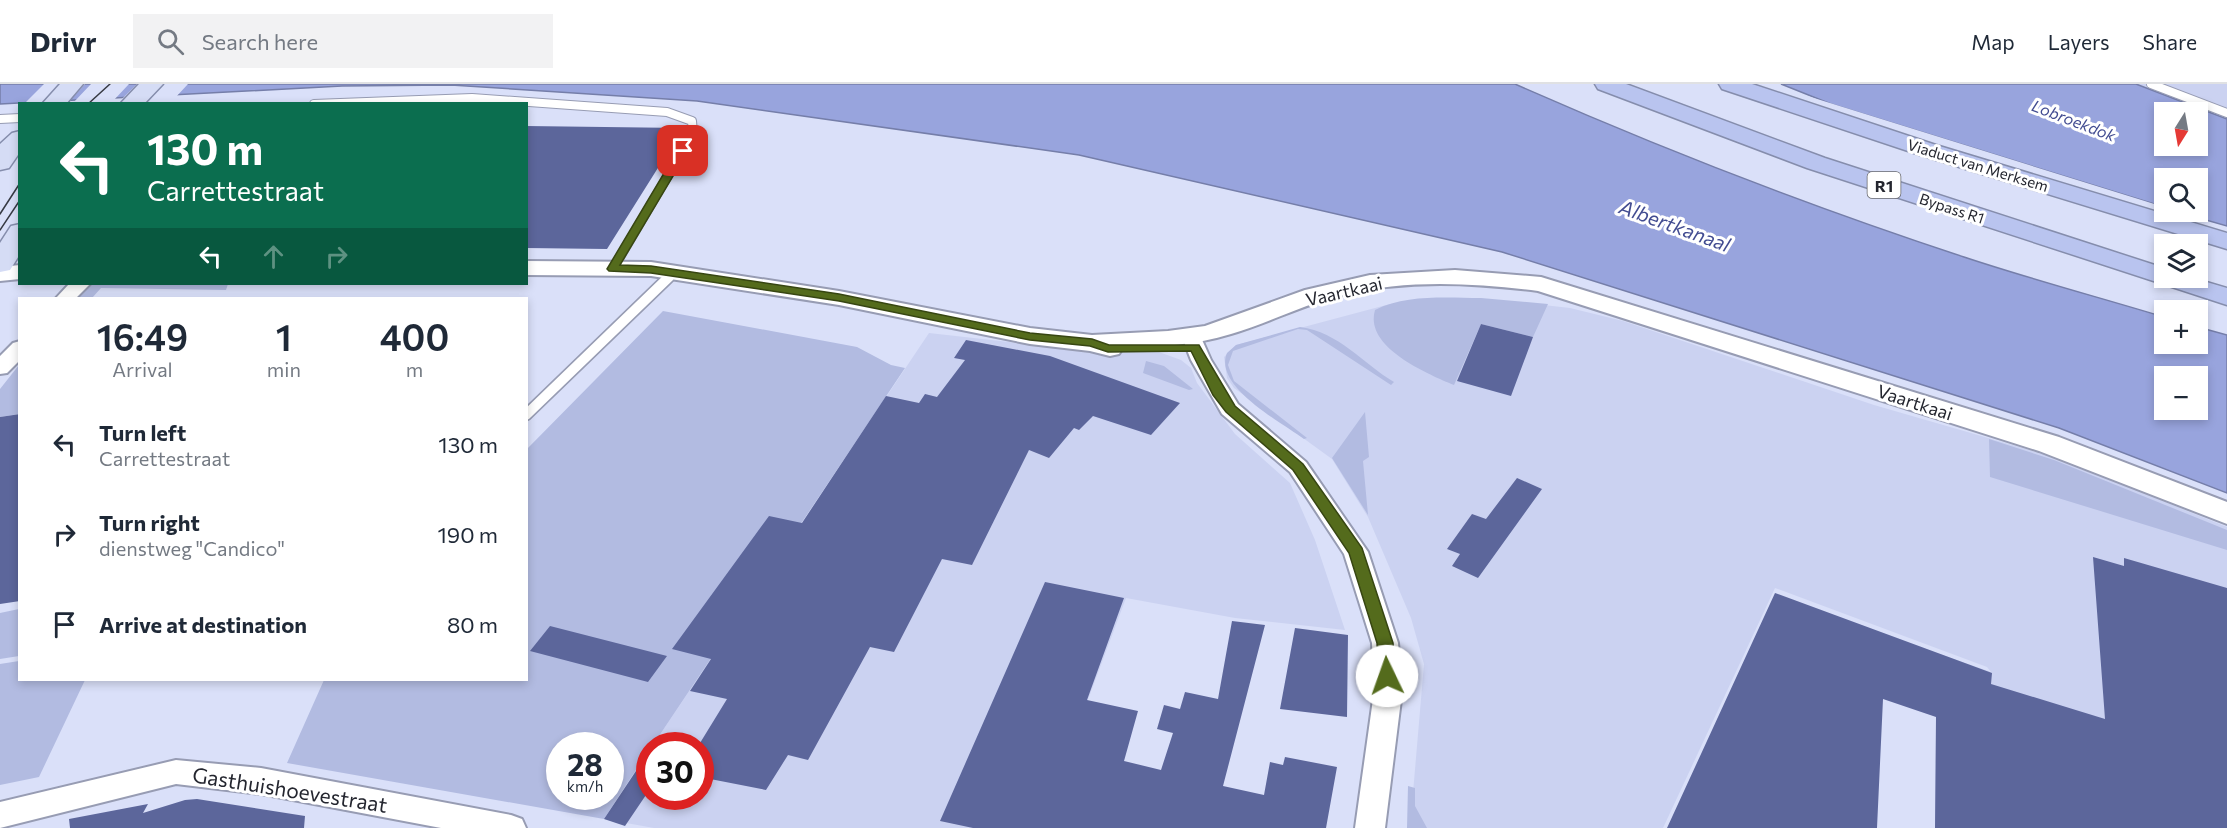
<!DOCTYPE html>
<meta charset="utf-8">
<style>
body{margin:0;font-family:Commissioner,sans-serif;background:#f2f2f3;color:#1f2937;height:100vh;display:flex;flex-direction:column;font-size:22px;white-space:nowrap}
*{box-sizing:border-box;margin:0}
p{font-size:20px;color:#747a83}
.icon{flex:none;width:33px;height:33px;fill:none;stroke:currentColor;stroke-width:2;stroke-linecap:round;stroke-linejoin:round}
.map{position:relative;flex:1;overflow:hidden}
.drawer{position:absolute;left:18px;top:213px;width:510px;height:384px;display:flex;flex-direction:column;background:#fff;border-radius:0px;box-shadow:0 3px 9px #0003}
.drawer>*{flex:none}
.top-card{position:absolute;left:18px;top:18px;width:510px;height:183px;border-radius:0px;box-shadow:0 3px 9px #0003;background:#0b6e4f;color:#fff;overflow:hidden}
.needle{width:39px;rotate:191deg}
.fabs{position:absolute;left:2154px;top:18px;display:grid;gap:12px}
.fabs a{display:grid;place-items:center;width:54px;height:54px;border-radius:0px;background:#fff;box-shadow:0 3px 9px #0003;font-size:30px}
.speed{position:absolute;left:546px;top:648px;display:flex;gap:12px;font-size:30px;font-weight:700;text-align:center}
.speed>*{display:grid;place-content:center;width:78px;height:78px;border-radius:50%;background:#fff;box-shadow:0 3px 9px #0003;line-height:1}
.speed small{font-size:15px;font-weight:400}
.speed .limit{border:9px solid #d22;background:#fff;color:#111}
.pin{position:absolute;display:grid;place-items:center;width:51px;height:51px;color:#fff;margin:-26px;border-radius:12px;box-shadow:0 3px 9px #0006}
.me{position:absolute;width:66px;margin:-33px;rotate:357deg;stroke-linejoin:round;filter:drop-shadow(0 0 4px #0008)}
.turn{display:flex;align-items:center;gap:21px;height:126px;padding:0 30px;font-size:27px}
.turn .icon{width:78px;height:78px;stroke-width:2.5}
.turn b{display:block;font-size:42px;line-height:51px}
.lanes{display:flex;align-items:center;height:57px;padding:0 30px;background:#0003;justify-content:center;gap:30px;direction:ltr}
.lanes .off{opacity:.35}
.eta{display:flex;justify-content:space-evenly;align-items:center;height:102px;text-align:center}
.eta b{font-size:36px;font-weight:600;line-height:42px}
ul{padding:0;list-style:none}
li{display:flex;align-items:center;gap:18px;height:90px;padding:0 30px}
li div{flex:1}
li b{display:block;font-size:22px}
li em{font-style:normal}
header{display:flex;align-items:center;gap:36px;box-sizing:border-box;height:84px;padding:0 30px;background:#fff;border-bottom:2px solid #e0e1e3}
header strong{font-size:28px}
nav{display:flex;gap:33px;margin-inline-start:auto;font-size:21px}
.search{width:420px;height:54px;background:#f2f2f3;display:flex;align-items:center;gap:15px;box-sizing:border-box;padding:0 21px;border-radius:0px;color:#747a83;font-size:22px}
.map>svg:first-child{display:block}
.built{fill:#cbd2f1}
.green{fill:#b2bbe1;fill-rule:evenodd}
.water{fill:#98a4dd;stroke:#757ea9;stroke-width:1.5;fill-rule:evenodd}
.pier{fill:#dae0f9}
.building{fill:#5c669b}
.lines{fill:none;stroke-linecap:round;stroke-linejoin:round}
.service-far1-casing{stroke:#979cb3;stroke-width:10}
.service-casing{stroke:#979cb3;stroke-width:13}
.minor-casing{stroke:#979cb3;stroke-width:4}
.tertiary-casing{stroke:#979cb3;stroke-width:4}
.primary-casing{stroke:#858dac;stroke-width:3}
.motorway-casing{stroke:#858dac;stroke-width:3}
.service-far1{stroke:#fff;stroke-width:8}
.service{stroke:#fff;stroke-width:10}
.minor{fill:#fff;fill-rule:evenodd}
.tertiary{fill:#fff;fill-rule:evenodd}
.primary{fill:#d5dcf5;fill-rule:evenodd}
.motorway{fill:#b9c4ef;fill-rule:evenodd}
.tram{stroke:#373a44;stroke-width:1.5}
.route{fill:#546b1c;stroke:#374612;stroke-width:1.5}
.labels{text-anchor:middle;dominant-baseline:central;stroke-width:6;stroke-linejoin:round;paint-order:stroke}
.far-street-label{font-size:15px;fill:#24262f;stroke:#fff}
.far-water-label{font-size:16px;font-style:italic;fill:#424c91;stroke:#fff}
.shield{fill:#fff;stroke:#66676d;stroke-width:1.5}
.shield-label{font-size:16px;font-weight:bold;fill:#24262f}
.street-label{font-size:18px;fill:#24262f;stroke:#fff}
.water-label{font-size:20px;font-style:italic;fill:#424c91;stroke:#fff}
.near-street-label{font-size:21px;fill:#24262f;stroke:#fff}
</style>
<header>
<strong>Drivr</strong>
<div class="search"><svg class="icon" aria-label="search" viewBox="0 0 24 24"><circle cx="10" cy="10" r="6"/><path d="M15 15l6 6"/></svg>Search here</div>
<nav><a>Map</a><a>Layers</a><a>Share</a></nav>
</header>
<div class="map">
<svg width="2227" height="744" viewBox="0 0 2227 744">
<rect width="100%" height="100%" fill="#dae0f9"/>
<!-- built -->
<path class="built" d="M2136 0H2227V35Z
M1526 219 1570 224 1623 237 1874 321 2054 373 2227 443V744H1935L1937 569 1991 588 1987 583 1775 504 1663 744H1410L1424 580 1411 534 1368 433 1332 375 1234 304 1227 294 1224 273 1236 261 1390 220Z
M929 249 1090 267 1159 268 1181 276 1191 284 1197 299 1235 350 1290 399 1315 456 1345 546 1235 534 1126 514 1040 744H654L604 735 649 666 650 712H700V662L653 661Z"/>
<!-- green -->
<path class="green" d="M91 200H228L226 206 101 204 92 214H77Z
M1481 214 1548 220 1533 253 1481 240 1454 301C1426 289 1364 263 1375 226 1407 210 1447 214 1481 214Z
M663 227 857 263 891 281 905 284 653 661 650 662 649 666 604 735 287 679 324 596H526L527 365ZM560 662H610V712H560Z
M1300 243C1339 248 1362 279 1394 298L1391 301 1307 246 1298 245 1233 267 1228 281 1234 297 1307 354 1304 355C1281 338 1213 302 1227 269L1236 261Z
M1146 277 1164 282 1193 305 1189 306 1143 289Z
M19 281V330L0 333V305Z
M1365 328 1369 373 1363 377 1368 431 1332 374Z
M1989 355 2054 376 2227 446V466L1990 393Z
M19 525V572L0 575V529Z
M19 577 20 596H85L39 693 0 701V580Z
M1408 702 1415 704V722L1427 744H1407Z"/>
<!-- water -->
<path class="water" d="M0 0H1515C1662 65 1812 123 1964 173 2030 195 2098 213 2164 233V260H2198V243L2227 251V409L2059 344 1502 168 1079 71 697 17 451 1 342 2 0 20ZM2164 292H2198V326H2164Z
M1781 0H2136L2227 35V142L2178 128H2198V94H2164V123L1831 20ZM2164 28H2198V62H2164Z"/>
<!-- pier -->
<path class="pier" d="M44 0H85L68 19H25Z
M91 0H129L113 17 73 19Z
M137 0H188L175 14 121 16Z
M1785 5 2164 123V126L1830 23Z"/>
<!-- building -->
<path class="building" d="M526 42 683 44 607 165 526 164Z
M1481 240 1533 253 1511 312 1457 297Z
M966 256 1050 272 1180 319 1151 351 1093 332 1079 346 1074 344 1049 374 1029 366 972 481 942 475 894 568 870 563 808 676 788 671 766 706 700 693V659L727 615 690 607 711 575 672 565 769 432 802 439 886 312 919 319 925 310 937 313 965 276 954 274Z
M20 330V517L0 520V333Z
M1517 394 1542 405 1478 494 1452 482 1460 470 1447 465 1472 430 1486 435Z
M2093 473 2124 482V474L2227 504V744H1935L1936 633 1883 615 1877 744H1667L1775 509 1992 589 1991 600 2105 635Z
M1045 498 1124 514 1087 616 1138 627 1124 677 1161 686 1173 649 1157 645 1164 621 1180 625 1185 608 1218 615 1232 537 1265 541 1223 702 1264 711 1270 678 1283 681 1285 673 1337 683 1326 744H973L940 737Z
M550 542 667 572 648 598 530 567Z
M1295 544 1348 551 1347 633 1280 625Z
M650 666V705L625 742 604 735Z
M197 715 305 732 304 744H70L69 735 148 720 143 729 185 716Z"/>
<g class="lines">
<defs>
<path id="service-far1" d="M2151 0 2227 29
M314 20 472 14 667 28 692 37 693 49 613 185
M0 35 20 34
M668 194 673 189"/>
<path id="service" d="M526 331 669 193"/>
<path id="minor" d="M69 200H90L76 214H56Z
M1192 247 1199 249 1211 276 1238 320 1306 378 1368 468 1398 559 1402 608 1385 744H1355L1374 608 1372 559 1344 470 1290 388 1222 330 1191 276 1182 253 1185 249Z
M20 257V276L7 289 0 290V272L13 259Z
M176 676 261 684 511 731 522 735 526 744H441L261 710 176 700 0 744V718Z"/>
<path id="tertiary" d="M526 177 651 178 839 207 1030 244 1092 251 1168 247 1205 242 1305 206 1370 191 1455 186 1541 193 2059 353 2227 418V440L2039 367 1538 207C1473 199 1407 195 1343 211 1304 220 1269 239 1231 250 1195 261 1160 263 1123 264L1119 270 1110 272 1090 267 1030 260 839 221 651 192 526 191Z
M20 181V195L0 197V183Z"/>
<path id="primary" d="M60 0H83L66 20H42Z
M139 0H163L144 20H120Z
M20 47V68L9 84 0 86V60L12 49Z
M20 140V170L10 186 0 188V159L11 142Z"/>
<path id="motorway" d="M1595 0H1626L1825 74 2164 184V194H2193L2227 204V221L1807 84 1598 5Z
M1719 0H1752L1936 61 2227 149V165L1920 71 1722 5Z"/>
</defs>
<!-- service-far1 casing -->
<use href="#service-far1" class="service-far1-casing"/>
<!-- service casing -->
<use href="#service" class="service-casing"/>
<!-- minor casing -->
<use href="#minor" class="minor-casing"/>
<!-- tertiary casing -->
<use href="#tertiary" class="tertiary-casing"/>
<!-- primary casing -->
<use href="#primary" class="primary-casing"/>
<!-- motorway casing -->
<use href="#motorway" class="motorway-casing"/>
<!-- service-far1 -->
<use href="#service-far1" class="service-far1"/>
<!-- service -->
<use href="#service" class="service"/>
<!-- minor -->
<use href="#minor" class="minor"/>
<!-- tertiary -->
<use href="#tertiary" class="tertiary"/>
<!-- primary -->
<use href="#primary" class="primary"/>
<!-- motorway -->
<use href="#motorway" class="motorway"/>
<!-- tram -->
<path class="tram" d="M88 20 110 0
M0 130 20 99
M0 146 20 116"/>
</g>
<!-- route -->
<path class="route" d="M679 64 688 67 620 181 651 182 839 210 1030 249 1092 255 1109 261H1199L1235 322 1303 380 1362 464 1393 559 1395 592 1393 596H1381L1379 592 1377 559 1349 469 1293 386 1226 328 1213 311 1191 267 1108 268 1090 262 1030 256 839 217 651 189 609 187 607 185Z"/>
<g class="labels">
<!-- far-street labels -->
<g class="far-street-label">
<text transform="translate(1978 81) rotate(17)">Viaduct van Merksem</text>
<text transform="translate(1952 124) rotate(18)">Bypass R1</text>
</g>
<!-- far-water labels -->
<g class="far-water-label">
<text transform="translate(2074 36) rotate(21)">Lobroekdok</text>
</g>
<!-- shield labels -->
<rect class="shield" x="1867.5" y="88" width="33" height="26" rx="4.5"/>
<g class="shield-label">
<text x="1884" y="101">R1</text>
</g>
<!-- street labels -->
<g class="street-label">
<text transform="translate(1344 207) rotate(-13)">Vaartkaai</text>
<text transform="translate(1915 318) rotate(18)">Vaartkaai</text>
</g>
<!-- water labels -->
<g class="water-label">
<text transform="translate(1675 141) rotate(20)">Albertkanaal</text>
</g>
<!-- near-street labels -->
<g class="near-street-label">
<text transform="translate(290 705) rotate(9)">Gasthuishoevestraat</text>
</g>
</g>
</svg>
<div class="fabs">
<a><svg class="needle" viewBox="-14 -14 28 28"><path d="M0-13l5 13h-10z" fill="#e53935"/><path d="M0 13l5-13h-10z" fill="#747a83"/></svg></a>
<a><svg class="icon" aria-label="search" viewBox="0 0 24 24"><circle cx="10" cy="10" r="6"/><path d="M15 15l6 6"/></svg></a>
<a><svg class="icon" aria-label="layers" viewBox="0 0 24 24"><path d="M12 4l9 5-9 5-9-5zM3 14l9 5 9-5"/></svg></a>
<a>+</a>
<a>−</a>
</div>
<div class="speed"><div>28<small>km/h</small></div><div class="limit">30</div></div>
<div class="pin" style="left:683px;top:67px;background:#d93025"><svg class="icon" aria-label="arrive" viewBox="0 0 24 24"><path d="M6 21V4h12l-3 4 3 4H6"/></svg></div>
<svg class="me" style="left:1387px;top:592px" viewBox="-20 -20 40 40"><circle r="19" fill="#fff"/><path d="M0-13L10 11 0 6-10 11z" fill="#546b1c"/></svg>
<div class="top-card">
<div class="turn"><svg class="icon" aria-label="left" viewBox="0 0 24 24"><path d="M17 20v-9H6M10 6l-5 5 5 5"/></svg><div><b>130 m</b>Carrettestraat</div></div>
<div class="lanes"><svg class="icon" aria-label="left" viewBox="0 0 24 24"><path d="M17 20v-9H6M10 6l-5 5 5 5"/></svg><svg class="icon off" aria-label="ahead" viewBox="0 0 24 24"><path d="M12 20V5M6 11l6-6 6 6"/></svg><svg class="icon off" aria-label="right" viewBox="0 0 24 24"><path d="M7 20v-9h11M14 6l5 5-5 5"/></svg></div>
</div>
<section class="drawer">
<div class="eta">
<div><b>16:49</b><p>Arrival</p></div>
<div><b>1</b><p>min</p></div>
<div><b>400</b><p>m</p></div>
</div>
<ul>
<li><svg class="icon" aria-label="left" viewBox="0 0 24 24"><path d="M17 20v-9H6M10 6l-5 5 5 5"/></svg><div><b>Turn left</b><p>Carrettestraat</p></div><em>130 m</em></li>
<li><svg class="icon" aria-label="right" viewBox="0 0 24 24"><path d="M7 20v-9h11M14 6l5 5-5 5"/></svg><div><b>Turn right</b><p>dienstweg &quot;Candico&quot;</p></div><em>190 m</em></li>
<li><svg class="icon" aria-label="arrive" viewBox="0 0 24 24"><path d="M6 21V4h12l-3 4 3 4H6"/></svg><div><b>Arrive at destination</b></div><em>80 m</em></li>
</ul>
</section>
</div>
